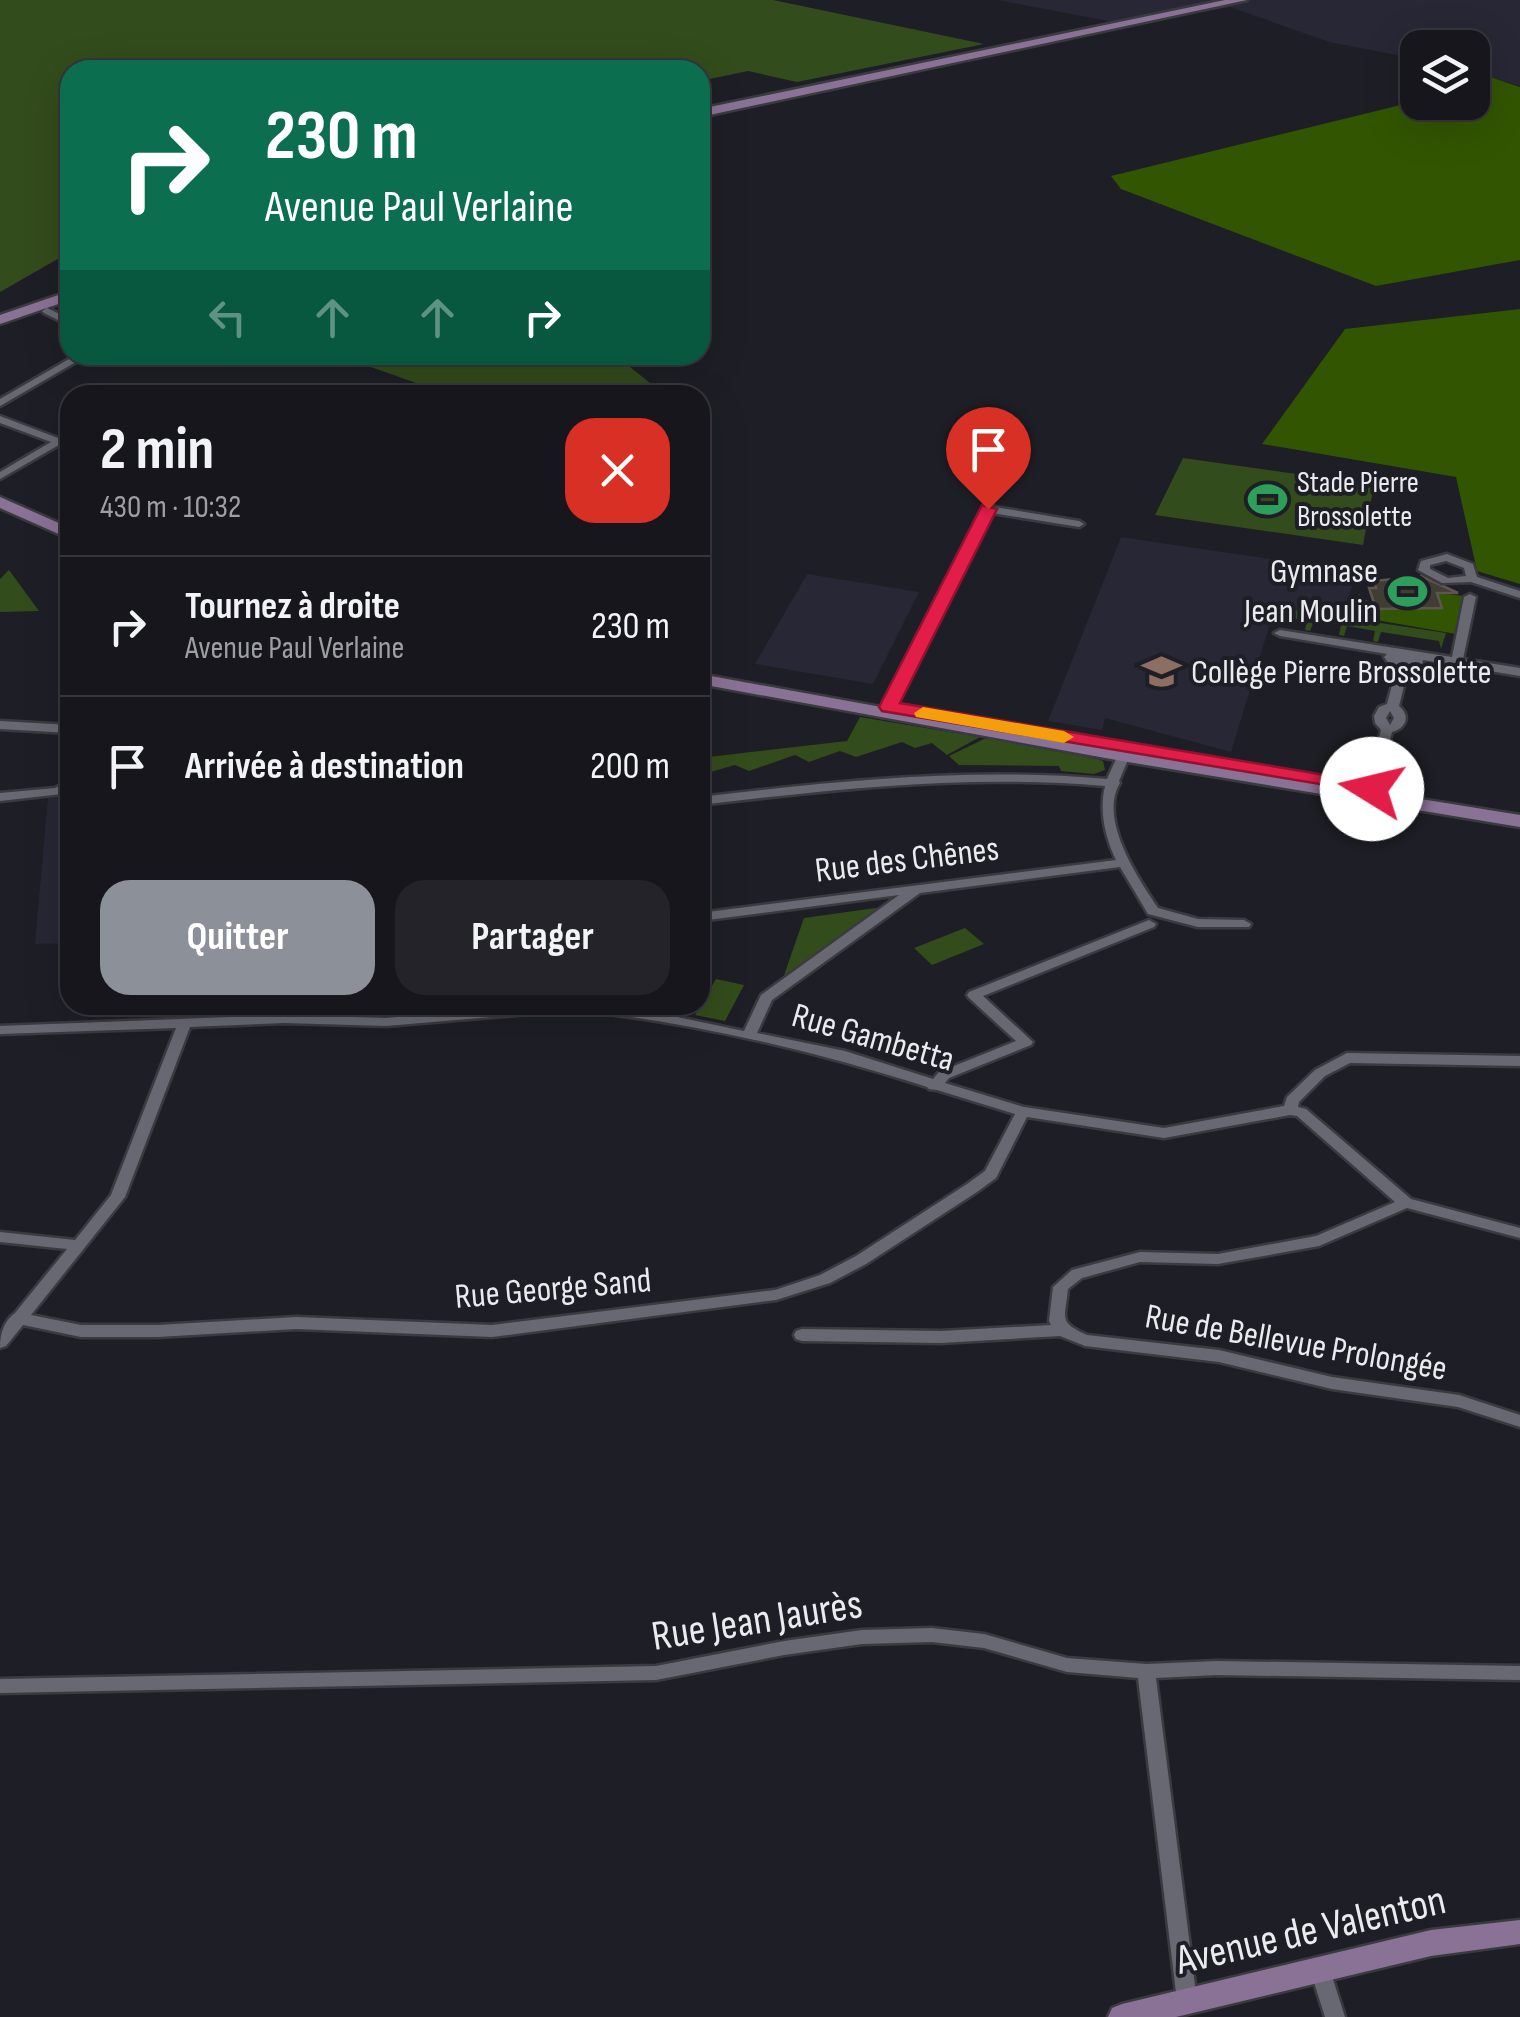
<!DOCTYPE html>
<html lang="fr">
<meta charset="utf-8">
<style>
body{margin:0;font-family:"Sofia Sans Condensed",sans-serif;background:#232329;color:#f1f3f6;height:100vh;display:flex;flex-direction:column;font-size:38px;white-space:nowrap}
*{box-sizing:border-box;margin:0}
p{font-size:32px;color:#9e9fa3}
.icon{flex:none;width:55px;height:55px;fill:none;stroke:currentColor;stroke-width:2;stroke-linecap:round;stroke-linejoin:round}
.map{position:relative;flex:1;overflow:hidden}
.side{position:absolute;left:60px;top:385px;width:650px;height:630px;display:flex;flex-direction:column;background:#16161c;border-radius:30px;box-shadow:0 10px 40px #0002,0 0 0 2px #35353b}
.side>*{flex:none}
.top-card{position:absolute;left:60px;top:60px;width:650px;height:305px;border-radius:30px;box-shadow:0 10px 40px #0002,0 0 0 2px #35353b;background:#0b6e4f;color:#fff;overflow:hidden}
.fabs{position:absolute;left:1400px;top:30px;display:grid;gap:20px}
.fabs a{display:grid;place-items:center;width:90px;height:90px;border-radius:20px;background:#16161c;box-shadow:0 10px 40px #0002,0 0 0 2px #35353b;font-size:50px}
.pin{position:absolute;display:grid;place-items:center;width:85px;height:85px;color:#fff;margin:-102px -42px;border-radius:50% 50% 50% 0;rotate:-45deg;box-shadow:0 0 10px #0007}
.pin .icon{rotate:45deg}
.me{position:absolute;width:110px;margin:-55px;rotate:279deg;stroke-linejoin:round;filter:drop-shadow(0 0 8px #0008)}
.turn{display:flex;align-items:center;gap:35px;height:210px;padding:0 40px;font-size:45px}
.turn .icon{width:130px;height:130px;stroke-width:2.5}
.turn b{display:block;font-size:70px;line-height:85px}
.lanes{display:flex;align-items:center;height:95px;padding:0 40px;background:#0003;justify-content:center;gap:50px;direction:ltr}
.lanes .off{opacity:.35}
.round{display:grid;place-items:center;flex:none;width:105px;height:105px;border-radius:30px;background:#232329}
.summary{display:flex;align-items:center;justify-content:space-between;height:170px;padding:0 40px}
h1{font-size:60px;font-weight:700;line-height:75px}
.action{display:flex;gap:20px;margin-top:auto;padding:20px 40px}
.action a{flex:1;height:115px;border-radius:30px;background:#8c9099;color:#fff;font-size:40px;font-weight:700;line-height:115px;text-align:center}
.action a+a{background:#232329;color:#f1f3f6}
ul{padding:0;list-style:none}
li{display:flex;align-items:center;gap:30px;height:140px;padding:0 40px;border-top:2px solid #35353b}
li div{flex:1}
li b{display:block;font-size:38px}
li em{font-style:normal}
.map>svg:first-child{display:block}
.built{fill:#272735}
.green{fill:#334c1b}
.forest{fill:#315500}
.building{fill:#413c34;stroke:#5c564e;stroke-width:2.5}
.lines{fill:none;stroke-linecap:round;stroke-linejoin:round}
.street-casing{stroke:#3a3a40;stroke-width:5}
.secondary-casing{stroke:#3a3a40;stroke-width:5}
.street{fill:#676871;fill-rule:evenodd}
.secondary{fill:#8a7296;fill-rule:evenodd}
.route{fill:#e11d48;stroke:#92132f;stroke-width:2.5}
.slow{fill:#f59e0b}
.labels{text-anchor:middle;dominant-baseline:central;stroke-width:8;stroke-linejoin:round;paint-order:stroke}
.far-poi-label{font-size:30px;fill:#eaeaef;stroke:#1e1e26;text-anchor:start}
.poi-label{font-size:35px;fill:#eaeaef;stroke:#1e1e26;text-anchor:end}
.street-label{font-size:35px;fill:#eaeaef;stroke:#1e1e26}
.near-street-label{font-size:42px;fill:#eaeaef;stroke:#1e1e26}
</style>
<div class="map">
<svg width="1520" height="2017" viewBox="0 0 1520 2017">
<rect width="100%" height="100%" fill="#1e1e26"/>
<!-- built -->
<path class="built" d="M998 0H1520V86L1473 72 1472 48H1418L1417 59 1329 42 1230 7 1129 25Z
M1121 537 1291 562V570L1353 583 1343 617 1275 607 1231 752 1105 718 1102 730 1048 721Z
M807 574 919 592 873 684 755 664Z
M70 796V943L35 944 48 798Z"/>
<!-- green -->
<path class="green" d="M0 0H773L984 44 797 82 748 71 700 81V70H70V252L0 292Z
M337 355H615L660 391 656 395H450Z
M1183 458 1374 485 1363 545 1155 515Z
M9 570 39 611 0 612V579Z
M1275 607 1446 633 1441 649 1439 641 1381 632 1378 642 1373 641 1375 631 1347 626 1344 636 1339 635 1341 625 1314 621 1310 631 1305 630 1307 621 1279 616 1275 626H1270Z
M860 717 980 737 947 755 932 743 915 748 902 742 856 757 840 751 809 762 795 755 749 771 735 765 700 775V758L847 741Z
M986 738 1098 759 1103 761 1105 770 1094 774 1061 771 1059 766 959 765 949 756Z
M883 907 791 976 783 978 804 918Z
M965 928 984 944 932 965 914 948Z
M716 979 744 985 725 1021 695 1015Z"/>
<!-- forest -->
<path class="forest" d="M1490 77 1520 87V260L1376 286 1121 189 1111 176 1417 101 1472 102 1473 88Z
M1520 309V584L1477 571 1456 477 1262 444 1345 329Z
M1437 593 1464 596 1456 634 1348 615 1359 594 1377 609 1441 608Z"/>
<!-- building -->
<path class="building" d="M1421 576 1458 593H1437L1442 608 1376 609 1369 588H1376L1374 581Z"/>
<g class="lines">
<defs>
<path id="street" d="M47 308 70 319V326L44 313 42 311Z
M76 355H88L0 406V399Z
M0 416 63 440 64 442 0 479V472L51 442 0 423Z
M989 506 1079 521 1084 524 1079 527 992 513 891 714 889 717H881L879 714 984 509Z
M1447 554 1473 564 1477 577 1520 591V598L1471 582 1442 583 1418 570 1421 561ZM1446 561 1464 568 1466 576 1448 578 1430 569V565Z
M1470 594 1476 597 1463 659 1520 668V676L1423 660 1422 664 1409 666 1399 706C1411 716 1406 728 1392 732L1378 789 1376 792H1368L1366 789 1381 730 1375 723 1374 716 1379 707 1387 704 1397 666 1390 665 1384 657 1387 654 1280 636 1274 633 1280 630 1452 657 1464 597ZM1390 711 1394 718 1390 725 1386 718Z
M0 721 70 725V733L0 729Z
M1127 744 1133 748 1119 781 1120 783C1098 819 1138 878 1158 908L1198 919 1244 920 1251 924 1249 927H1198L1148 914 1120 867 920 893 772 1000 757 1033 845 1051 933 1079 939 1072 1016 1041 969 998 967 995 969 992 1149 920 1156 924 1154 927 983 996 1033 1042 1031 1045 949 1078 945 1083 1024 1107 1164 1128 1284 1106 1287 1097 1315 1070 1347 1053 1520 1056V1066L1350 1063 1325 1076 1299 1102 1298 1107 1306 1109 1411 1199 1520 1228V1238L1407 1208 1319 1246 1218 1264 1140 1262 1082 1278 1068 1289C1065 1319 1058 1322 1087 1335L1219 1350 1332 1377 1459 1395 1520 1415V1427L1458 1407 1332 1389 1219 1362 1085 1346 1060 1336 941 1343 802 1341 796 1339 794 1335 796 1331 802 1329 941 1331 1051 1325 1049 1321 1053 1287 1072 1270 1140 1252 1218 1254 1316 1236 1395 1202 1297 1116 1290 1115 1164 1138 1027 1117 996 1178 977 1192 866 1264 830 1283 776 1300 492 1337 296 1329 158 1337H81L23 1325 6 1346 0 1348C0 1333 4 1321 15 1313L67 1249 0 1242V1232L75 1240 111 1195 176 1028 0 1034V1026L284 1015 386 1018 535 1005H607L634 1008 744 1031 761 995 899 895 700 921V913L1116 860C1105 837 1099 811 1105 786 969 774 835 789 700 805V797C836 781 970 767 1107 779L1121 748ZM574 1010C693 1022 814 1051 927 1087L929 1089 937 1090 1015 1114 985 1171 967 1184 856 1256 820 1275 775 1290 492 1325 296 1317 158 1325H81L31 1315 125 1197 190 1027 284 1023 386 1026Z
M70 780V789L62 794 0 801V793L55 788Z
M932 1628 984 1634 1067 1658 1146 1664 1217 1661 1520 1666V1680L1217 1675 1156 1678 1197 2001 1194 2007 1187 2010 1180 2007 1177 2001 1138 1678 1067 1672 984 1648 932 1642 862 1644 784 1655 656 1680 0 1693V1679L656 1666 784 1641 862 1630Z
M1320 1961 1327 1964 1330 1970 1345 2017H1325L1310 1970 1313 1964Z"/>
<path id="secondary" d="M1225 0H1247L700 117V109Z
M70 291V300L0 324V315Z
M0 497 70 528V539L0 508Z
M700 674 1122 751 1520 815V827L1122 761 700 684Z
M1520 1920V1944L1431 1956 1176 2017H1108L1112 2008 1122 2004 1431 1930Z"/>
</defs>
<!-- street casing -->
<use href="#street" class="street-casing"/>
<!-- secondary casing -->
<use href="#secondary" class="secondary-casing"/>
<!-- street -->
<use href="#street" class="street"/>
<!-- secondary -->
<use href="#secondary" class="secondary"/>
</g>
<!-- route -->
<path class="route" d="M982 505 997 509 900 703 1372 783 1383 789 1380 794 882 711 879 707Z"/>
<!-- slow -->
<path class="slow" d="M923 707 1064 731 1074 737 1064 743 916 717 914 713Z"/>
<!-- icons -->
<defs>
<symbol id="stadium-bare" viewBox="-9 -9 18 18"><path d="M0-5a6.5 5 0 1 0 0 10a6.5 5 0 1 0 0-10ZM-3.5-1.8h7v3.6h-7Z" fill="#2e9e5b" stroke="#1e1e26" stroke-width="2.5" paint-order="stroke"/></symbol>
<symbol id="school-bare" viewBox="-9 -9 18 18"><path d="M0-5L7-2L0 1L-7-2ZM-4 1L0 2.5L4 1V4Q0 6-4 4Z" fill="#8d6e63" stroke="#1e1e26" stroke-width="2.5" paint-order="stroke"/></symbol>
</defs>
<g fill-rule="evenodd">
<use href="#stadium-bare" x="1240" y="472" width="55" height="55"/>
<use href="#stadium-bare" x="1380" y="564" width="55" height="55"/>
<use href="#school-bare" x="1134" y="644" width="55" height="55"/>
</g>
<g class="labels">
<!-- far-poi labels -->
<g class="far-poi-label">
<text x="1297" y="483">Stade Pierre<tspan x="1297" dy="34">Brossolette</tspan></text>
</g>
<!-- poi labels -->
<g class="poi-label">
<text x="1378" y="571">Gymnase<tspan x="1378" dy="40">Jean Moulin</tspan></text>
<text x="1191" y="672" text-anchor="start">Collège Pierre Brossolette</text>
</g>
<!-- street labels -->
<g class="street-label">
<text transform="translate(907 860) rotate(-7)">Rue des Chênes</text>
<text transform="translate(873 1038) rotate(16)">Rue Gambetta</text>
<text transform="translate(553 1289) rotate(-5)">Rue George Sand</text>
<text transform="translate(1296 1343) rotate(10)">Rue de Bellevue Prolongée</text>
</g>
<!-- near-street labels -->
<g class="near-street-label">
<text transform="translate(757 1621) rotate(-9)">Rue Jean Jaurès</text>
<text transform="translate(1311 1931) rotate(-13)">Avenue de Valenton</text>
</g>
</g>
</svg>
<div class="fabs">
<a><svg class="icon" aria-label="layers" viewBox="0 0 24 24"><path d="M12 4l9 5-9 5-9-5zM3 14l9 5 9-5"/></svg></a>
</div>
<div class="pin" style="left:988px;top:509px;background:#d93025"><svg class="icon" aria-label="arrive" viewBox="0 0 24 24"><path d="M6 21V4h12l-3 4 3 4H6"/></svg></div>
<svg class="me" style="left:1372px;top:789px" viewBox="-20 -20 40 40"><circle r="19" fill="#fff"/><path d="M0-13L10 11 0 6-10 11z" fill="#e11d48"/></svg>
<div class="top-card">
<div class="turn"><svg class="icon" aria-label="right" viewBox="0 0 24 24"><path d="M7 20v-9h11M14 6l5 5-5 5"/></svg><div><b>230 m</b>Avenue Paul Verlaine</div></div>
<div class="lanes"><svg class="icon off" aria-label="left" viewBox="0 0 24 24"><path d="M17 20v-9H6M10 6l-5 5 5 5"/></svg><svg class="icon off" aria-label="ahead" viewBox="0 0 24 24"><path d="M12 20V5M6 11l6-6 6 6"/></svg><svg class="icon off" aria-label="ahead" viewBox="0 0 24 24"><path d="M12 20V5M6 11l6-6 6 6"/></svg><svg class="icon" aria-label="right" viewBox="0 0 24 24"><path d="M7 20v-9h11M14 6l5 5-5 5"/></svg></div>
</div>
<section class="side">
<div class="summary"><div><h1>2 min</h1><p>430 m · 10:32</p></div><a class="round" style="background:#d93025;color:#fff"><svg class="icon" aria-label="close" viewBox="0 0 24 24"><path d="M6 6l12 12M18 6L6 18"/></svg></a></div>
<ul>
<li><svg class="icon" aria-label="right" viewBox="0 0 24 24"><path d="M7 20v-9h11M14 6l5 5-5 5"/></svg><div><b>Tournez à droite</b><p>Avenue Paul Verlaine</p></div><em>230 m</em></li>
<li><svg class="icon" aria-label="arrive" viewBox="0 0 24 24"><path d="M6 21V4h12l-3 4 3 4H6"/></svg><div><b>Arrivée à destination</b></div><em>200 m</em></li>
</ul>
<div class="action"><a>Quitter</a><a>Partager</a></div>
</section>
</div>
